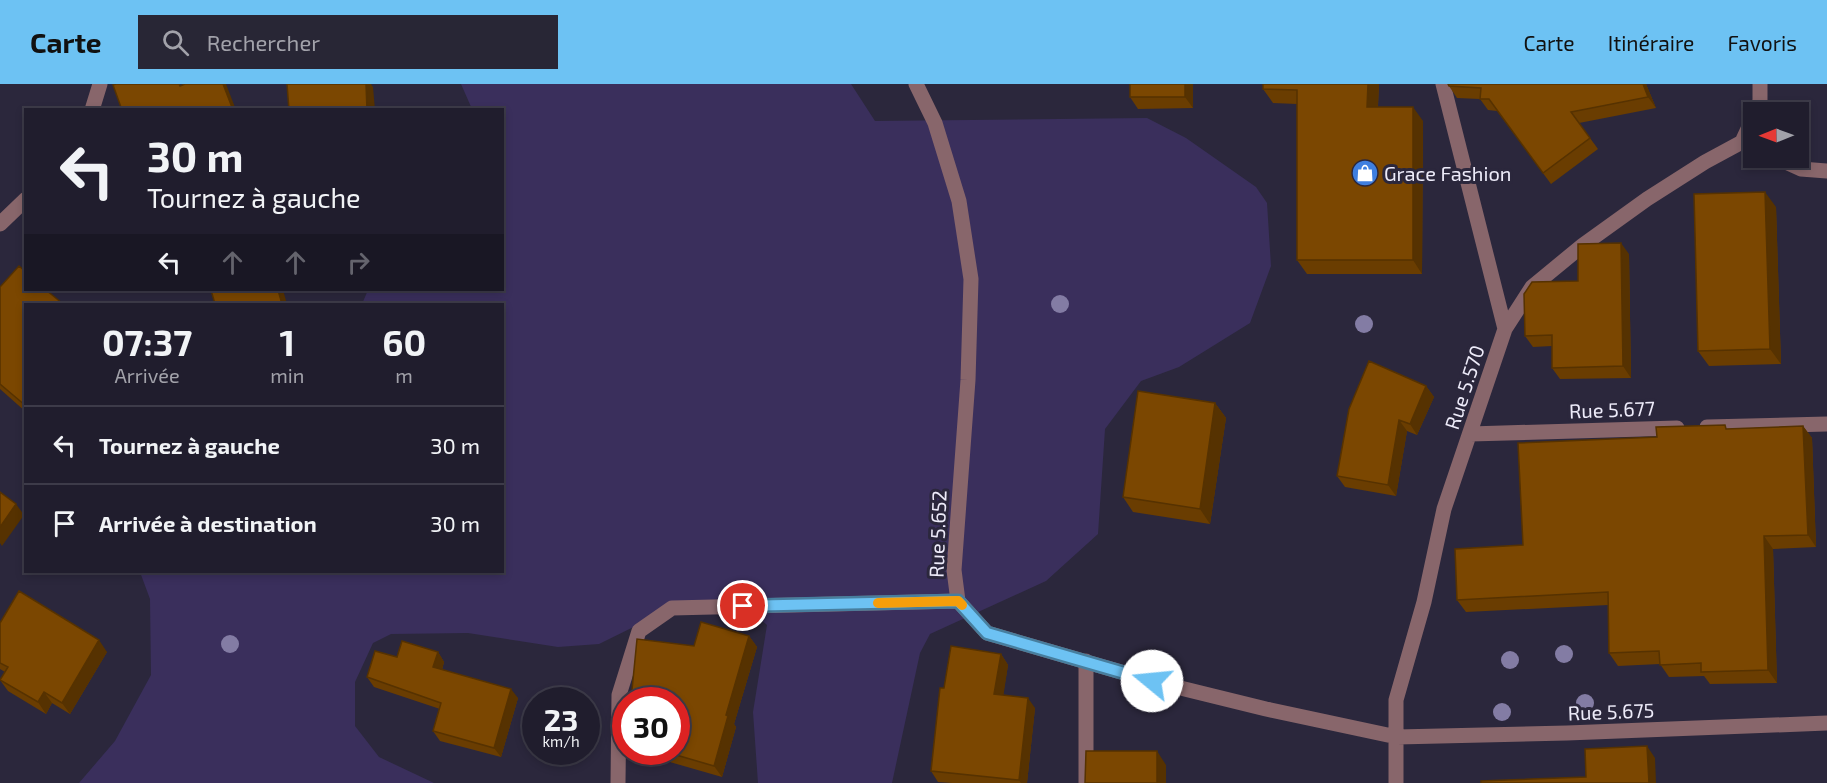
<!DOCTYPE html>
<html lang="fr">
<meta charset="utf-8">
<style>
body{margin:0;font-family:"Exo 2",sans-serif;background:#282635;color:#f1f3f6;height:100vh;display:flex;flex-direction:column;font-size:22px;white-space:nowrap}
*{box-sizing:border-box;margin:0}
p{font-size:20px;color:#a2a2aa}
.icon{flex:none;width:33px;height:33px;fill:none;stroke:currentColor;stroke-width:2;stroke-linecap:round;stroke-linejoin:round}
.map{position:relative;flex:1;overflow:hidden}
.drawer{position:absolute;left:24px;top:219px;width:480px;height:270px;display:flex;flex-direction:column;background:#201d2d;border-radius:0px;box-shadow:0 3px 9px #0003,0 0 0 2px #3d3b49}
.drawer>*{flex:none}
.banner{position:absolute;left:24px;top:24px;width:480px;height:183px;border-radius:0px;box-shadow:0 3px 9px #0003,0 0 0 2px #3d3b49;background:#201d2d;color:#f1f3f6;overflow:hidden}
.needle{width:39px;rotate:269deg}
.controls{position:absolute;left:1743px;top:18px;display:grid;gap:12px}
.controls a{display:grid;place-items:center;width:66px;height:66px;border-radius:0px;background:#201d2d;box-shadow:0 3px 9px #0003,0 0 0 2px #3d3b49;font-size:30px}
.speed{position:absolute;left:522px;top:603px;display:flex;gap:12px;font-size:30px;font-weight:700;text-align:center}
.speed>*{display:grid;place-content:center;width:78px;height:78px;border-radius:50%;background:#201d2d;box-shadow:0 3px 9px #0003,0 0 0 2px #3d3b49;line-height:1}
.speed small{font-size:15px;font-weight:400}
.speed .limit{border:9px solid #d22;background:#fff;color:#111}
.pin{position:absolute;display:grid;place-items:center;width:51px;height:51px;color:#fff;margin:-26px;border:3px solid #fff;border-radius:50%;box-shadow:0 2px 6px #0007}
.me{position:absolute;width:66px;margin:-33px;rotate:287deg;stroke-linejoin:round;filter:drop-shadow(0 0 4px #0008)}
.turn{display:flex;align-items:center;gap:21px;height:126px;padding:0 24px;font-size:27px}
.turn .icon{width:78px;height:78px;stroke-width:2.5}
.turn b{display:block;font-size:42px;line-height:51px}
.lanes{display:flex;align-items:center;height:57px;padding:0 24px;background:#0003;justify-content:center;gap:30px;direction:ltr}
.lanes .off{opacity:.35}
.eta{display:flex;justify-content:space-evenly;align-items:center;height:102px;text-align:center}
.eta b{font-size:36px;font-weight:700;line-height:42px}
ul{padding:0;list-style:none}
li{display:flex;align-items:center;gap:18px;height:78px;padding:0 24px;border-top:2px solid #3d3b49}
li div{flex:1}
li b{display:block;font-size:22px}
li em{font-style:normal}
header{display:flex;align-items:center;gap:36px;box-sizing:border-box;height:84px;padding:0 30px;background:#6dc2f3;color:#111}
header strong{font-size:28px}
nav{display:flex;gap:33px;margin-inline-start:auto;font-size:21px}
.search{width:420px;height:54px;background:#282635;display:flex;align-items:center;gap:15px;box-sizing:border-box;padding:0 21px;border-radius:0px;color:#a2a2aa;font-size:22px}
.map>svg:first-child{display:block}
.green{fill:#3a2f5c}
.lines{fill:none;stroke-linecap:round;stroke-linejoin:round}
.minor{stroke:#88666b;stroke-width:15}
.tree{fill:#837ca4}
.wall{fill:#6a3d01}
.shaded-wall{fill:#563201}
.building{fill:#7b4701;stroke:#563201;stroke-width:1.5}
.route-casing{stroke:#477e9e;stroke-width:15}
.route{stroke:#6dc2f3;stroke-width:10}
.slow{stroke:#f59e0b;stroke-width:10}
.labels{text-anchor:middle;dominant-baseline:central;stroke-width:6;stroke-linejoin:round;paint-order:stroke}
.poi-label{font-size:20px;fill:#edebf9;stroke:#2b273c;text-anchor:start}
.street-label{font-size:20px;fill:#edebf9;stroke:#2b273c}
</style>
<header>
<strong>Carte</strong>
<div class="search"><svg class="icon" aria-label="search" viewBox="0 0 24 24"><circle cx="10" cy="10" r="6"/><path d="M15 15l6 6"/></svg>Rechercher</div>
<nav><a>Carte</a><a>Itinéraire</a><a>Favoris</a></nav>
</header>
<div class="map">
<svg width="1827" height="699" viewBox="0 0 1827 699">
<rect width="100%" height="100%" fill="#2b273c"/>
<!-- green -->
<path class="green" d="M461 0H851L875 37 1147 34 1186 54 1256 103 1267 119 1271 182 1250 239 1179 283 1141 297 1105 345 1098 450 1046 497 930 550 920 569 892 699H758L753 628 767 541 751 527 672 524 599 560 558 563 468 549 391 550 373 559 355 598V642L379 673 434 699H79L115 657 151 591 150 515 140 488H502V220H362L368 206H502V26L472 25Z"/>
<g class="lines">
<!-- minor -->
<path class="minor" d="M916 0 935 39 959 117 971 195 968 296 954 486 958 517 987 549 1152 597 1266 625 1397 653 1567 649 1827 639
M1443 0 1505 245
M92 26 100 0
M1755 28 1760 17V0
M1777 74 1801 85 1827 87
M0 140 26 115
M1707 343 1827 340
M1470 350 1677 344
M618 699 619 611 639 547 672 524 958 517
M1086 699V577
M1396 699V616L1424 518 1444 425 1505 245 1532 203 1583 161 1647 115 1705 78 1742 58 1754 32"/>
</g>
<!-- trees -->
<g class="tree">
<circle cx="1060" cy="220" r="9"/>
<circle cx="1364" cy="240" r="9"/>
<circle cx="230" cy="560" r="9"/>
<circle cx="1564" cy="570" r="9"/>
<circle cx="1510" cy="576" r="9"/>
<circle cx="1585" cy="619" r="9"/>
<circle cx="1502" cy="628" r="9"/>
</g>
<!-- wall -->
<path class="wall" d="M1130 0H1193V24L1138 25 1130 13Z
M1263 0H1379L1378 23 1423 37 1422 190H1307L1297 176V20L1273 19 1263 5Z
M1646 0 1656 24 1579 39 1598 65 1551 100 1497 27 1488 26 1480 15 1457 14 1449 2Z
M1776 123 1781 280 1709 282 1698 267Z
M1629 170 1631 294 1560 295 1552 284V262L1533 263 1525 252 1578 197Z
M0 203 26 220V328L0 305Z
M1426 302 1434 313 1417 351 1407 347 1396 412 1345 403 1337 392Z
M1215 319 1226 334 1210 440 1133 428 1123 413Z
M1803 342 1812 354 1816 463 1773 465 1777 599 1710 600 1704 592 1669 593 1660 580 1618 582 1609 569 1608 521 1466 528 1457 516 1657 353 1728 345Z
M0 539 107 568 70 630 52 619 46 630 8 607 0 596 5 588 0 585Z
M749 552 757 563 734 640 736 643 722 693 635 668H676Z
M438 568 444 578 442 586 518 614 501 673 440 657 433 647 440 625 374 603 367 593Z
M1001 570 1008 581 1003 611 1035 624 1027 699H952L938 698 931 687Z"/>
<!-- shaded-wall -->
<path class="shaded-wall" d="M223 0H226L236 26H233Z
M366 0H371L373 3 375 26H367Z
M1185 0H1193V24L1185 13Z
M1368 0H1379L1377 37 1367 23Z
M1643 0H1646L1656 24 1648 13Z
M1413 23 1423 37 1422 190 1413 176Z
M1765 108 1776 123 1781 280 1770 265Z
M1621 159 1629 170 1631 294 1623 282Z
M278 206H283L287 220H282Z
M1426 302 1434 313 1417 351 1410 340Z
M1215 319 1226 334 1210 440 1200 425Z
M1399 336 1407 347 1396 412 1388 401Z
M1803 342 1812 354 1816 463 1808 451Z
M16 420 24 431 2 462 0 459V443Z
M1764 452 1773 465 1777 599 1768 586Z
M749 552 757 563 734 640 736 643 722 693 714 682 726 631Z
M99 556 107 568 70 630 62 619Z
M438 568 444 578 440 593 433 583Z
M1001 570 1008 581 1002 621 994 610Z
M511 605 518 614 501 673 494 664Z
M44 608 52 619 46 630 38 618Z
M1028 614 1035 624 1027 699H1021L1019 696Z
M1647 662 1655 674 1656 699H1649Z
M1157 667 1166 681V699H1157Z"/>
<!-- building -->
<path class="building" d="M116 0H179L180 2 185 0H223L233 26H122L113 1Z
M287 0H366L367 26H289Z
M1130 0H1185V13H1130Z
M1263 0H1368L1367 23H1413V176H1297V6L1263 5Z
M1448 0H1643L1648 13 1571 28 1590 54 1543 89 1489 15H1480L1481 4 1449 2Z
M1765 108 1770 265 1698 267 1694 110Z
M1621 159 1623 282 1552 284V251L1525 252 1524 210 1532 198 1578 197V160Z
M19 182 26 188V206H46L63 220H26V322L0 300V203Z
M211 206H278L282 220H215Z
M1369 277 1426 302 1410 340 1399 336 1388 401 1337 392 1349 325Z
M1138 307 1215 319 1200 425 1123 413Z
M1725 341 1726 345 1803 342 1808 451 1764 452 1768 586 1701 588V579L1660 581 1659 567 1609 569 1608 508 1457 516 1455 465 1523 461 1518 359 1657 353 1656 343Z
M0 408 16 420 0 443Z
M19 507 99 556 62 619 44 608 38 618 0 596 8 583 0 579V539Z
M701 538 749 552 726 631 728 632 714 682 666 668H676V616H631L637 555 694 562Z
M402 557 438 568 433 583 511 605 494 664 433 647 441 619 367 593 375 567 397 573Z
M951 562 1001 570 994 610 1028 614 1019 696 931 687 940 604H944Z
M1647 662 1649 699H1481V697L1586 693 1585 665Z
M1086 667H1157V699H1085Z"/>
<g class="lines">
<defs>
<path id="route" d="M743 522 958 517 987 549 1152 597"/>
</defs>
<!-- route casing -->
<use href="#route" class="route-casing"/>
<!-- route -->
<use href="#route" class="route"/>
<!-- slow -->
<path class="slow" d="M878 519 958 517 962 521"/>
</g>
<!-- icons -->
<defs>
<symbol id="shop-disc" viewBox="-11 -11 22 22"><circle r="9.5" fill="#3f7fe0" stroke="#2b273c"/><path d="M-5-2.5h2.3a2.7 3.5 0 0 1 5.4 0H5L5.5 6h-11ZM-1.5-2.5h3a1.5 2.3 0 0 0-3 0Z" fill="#fff"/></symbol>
</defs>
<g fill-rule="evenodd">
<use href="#shop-disc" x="1350" y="74" width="30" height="30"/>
</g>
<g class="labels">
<!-- poi labels -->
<g class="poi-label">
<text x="1384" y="89">Grace Fashion</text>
</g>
<!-- street labels -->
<g class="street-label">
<text transform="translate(1464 303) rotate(-72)">Rue 5.570</text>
<text transform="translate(1612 325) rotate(-2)">Rue 5.677</text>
<text transform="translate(937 450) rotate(-88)">Rue 5.652</text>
<text transform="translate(1611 627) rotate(-2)">Rue 5.675</text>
</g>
</g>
</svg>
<div class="controls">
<a><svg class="needle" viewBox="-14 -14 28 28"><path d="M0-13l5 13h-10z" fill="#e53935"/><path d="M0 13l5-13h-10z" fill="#a2a2aa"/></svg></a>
</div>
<div class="speed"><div>23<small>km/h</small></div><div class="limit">30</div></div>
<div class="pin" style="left:743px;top:522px;background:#d93025"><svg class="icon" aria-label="arrive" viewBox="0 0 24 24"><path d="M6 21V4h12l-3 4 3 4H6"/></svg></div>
<svg class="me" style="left:1152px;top:597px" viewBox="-20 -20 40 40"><circle r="19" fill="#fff"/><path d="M0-13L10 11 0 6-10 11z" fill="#6dc2f3"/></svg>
<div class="banner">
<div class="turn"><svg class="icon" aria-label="left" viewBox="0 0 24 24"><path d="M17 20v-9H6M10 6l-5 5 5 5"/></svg><div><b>30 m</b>Tournez à gauche</div></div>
<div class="lanes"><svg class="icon" aria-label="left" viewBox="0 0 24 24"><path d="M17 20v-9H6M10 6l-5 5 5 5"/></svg><svg class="icon off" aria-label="ahead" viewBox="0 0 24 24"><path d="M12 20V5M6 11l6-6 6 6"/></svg><svg class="icon off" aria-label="ahead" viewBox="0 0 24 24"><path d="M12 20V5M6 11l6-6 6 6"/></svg><svg class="icon off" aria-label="right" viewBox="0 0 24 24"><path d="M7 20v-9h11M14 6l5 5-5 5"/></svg></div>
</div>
<section class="drawer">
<div class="eta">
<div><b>07:37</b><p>Arrivée</p></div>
<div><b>1</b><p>min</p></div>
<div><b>60</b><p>m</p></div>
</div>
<ul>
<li><svg class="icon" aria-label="left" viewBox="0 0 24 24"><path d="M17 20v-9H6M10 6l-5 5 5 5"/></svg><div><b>Tournez à gauche</b></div><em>30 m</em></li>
<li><svg class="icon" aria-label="arrive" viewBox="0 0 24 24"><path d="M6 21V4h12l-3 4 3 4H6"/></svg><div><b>Arrivée à destination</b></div><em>30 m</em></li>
</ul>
</section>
</div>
